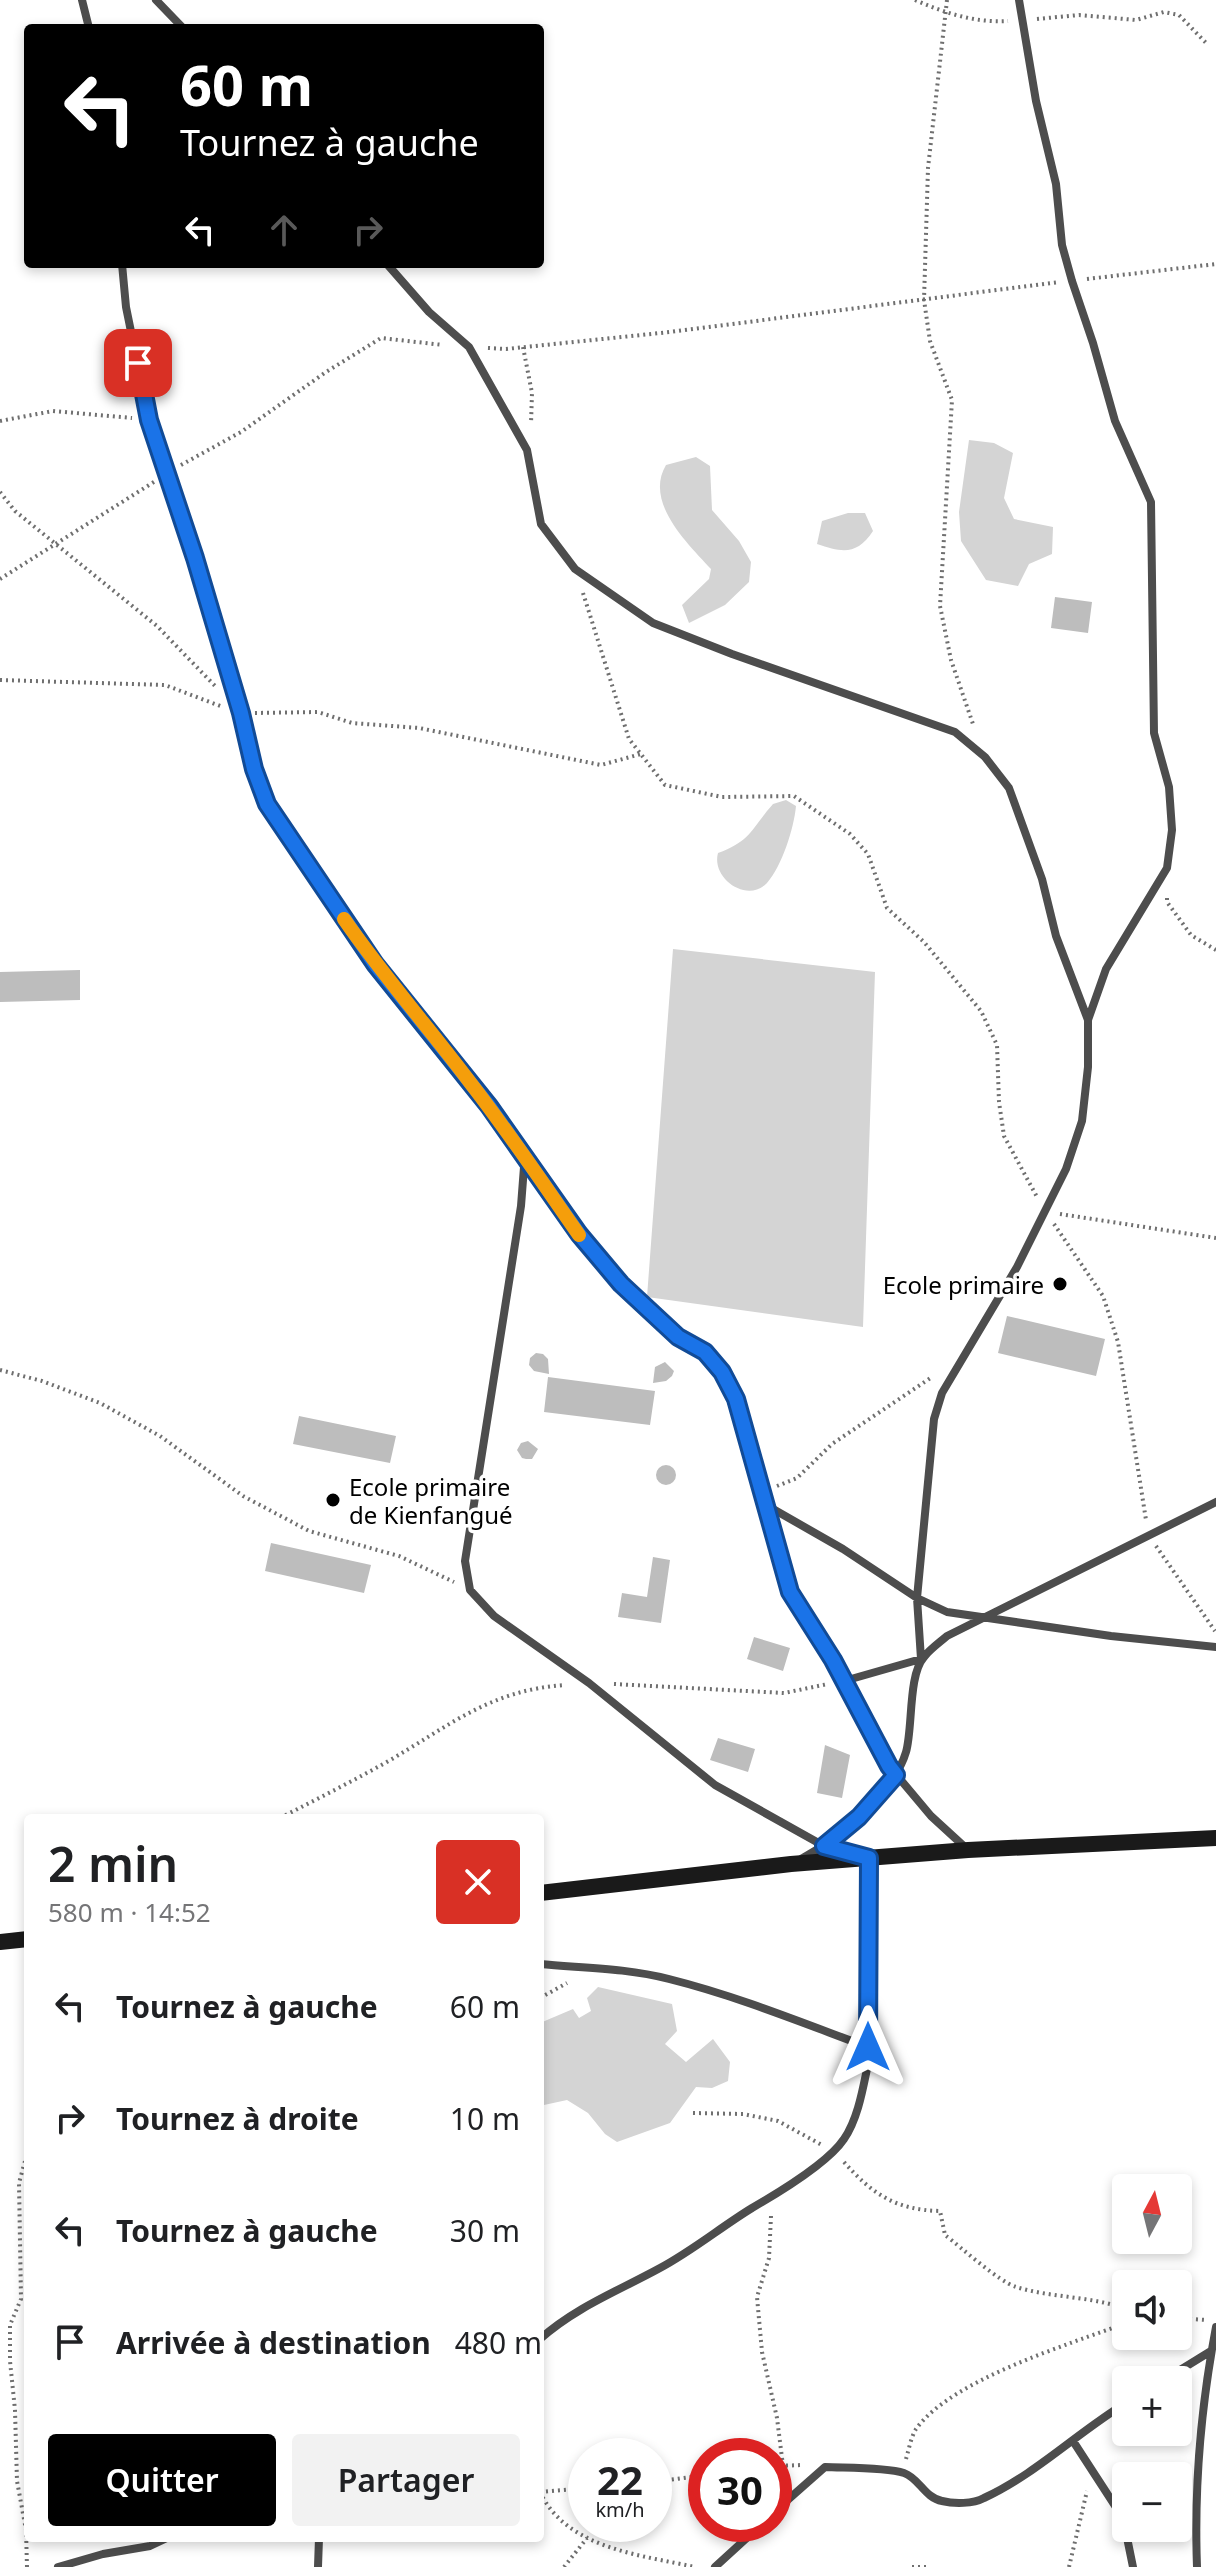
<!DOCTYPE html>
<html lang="fr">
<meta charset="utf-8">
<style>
body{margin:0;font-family:"Noto Sans",sans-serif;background:#f2f2f2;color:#202124;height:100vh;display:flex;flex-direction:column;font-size:30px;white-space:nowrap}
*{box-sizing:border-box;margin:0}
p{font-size:26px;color:#757577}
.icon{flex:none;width:44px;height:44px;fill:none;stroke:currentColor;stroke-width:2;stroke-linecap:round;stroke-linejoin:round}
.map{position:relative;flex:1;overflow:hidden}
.drawer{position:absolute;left:24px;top:1814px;width:520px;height:728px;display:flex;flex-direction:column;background:#fff;border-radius:8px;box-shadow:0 4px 12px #0003}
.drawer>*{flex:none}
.guide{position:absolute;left:24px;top:24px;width:520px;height:244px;border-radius:8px;box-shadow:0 4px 12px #0003;background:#000;color:#fff;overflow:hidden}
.needle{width:52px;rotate:7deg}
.tools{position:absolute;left:1112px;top:2174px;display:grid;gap:16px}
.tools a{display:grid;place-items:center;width:80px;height:80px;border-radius:8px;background:#fff;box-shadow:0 4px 12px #0003;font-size:40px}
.speed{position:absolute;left:568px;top:2438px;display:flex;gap:16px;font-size:40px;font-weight:700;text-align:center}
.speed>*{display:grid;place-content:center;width:104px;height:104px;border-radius:50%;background:#fff;box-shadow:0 4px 12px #0003;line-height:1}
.speed small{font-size:20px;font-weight:400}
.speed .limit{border:12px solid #d22;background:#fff;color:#111}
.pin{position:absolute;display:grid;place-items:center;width:68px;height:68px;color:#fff;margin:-34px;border-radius:16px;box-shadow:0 4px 12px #0006}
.me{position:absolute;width:88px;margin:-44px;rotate:0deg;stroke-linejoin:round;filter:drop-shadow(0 0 6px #0008)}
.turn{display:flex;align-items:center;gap:28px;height:168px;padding:0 24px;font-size:36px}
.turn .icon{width:104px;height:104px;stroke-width:2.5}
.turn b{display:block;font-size:56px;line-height:68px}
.lanes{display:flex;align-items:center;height:76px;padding:0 24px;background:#0003;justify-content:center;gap:40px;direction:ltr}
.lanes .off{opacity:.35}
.round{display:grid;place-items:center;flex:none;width:84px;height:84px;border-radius:8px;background:#f2f2f2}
.headline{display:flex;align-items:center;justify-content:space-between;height:136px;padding:0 24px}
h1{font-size:48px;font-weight:600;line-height:60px}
.cta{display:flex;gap:16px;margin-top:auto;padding:16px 24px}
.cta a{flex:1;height:92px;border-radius:8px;background:#000;color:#fff;font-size:32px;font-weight:600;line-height:92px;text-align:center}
.cta a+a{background:#f2f2f2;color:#202124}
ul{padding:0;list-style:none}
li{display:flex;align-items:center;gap:24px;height:112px;padding:0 24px}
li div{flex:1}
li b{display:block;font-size:30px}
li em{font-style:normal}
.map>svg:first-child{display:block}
.green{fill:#d4d4d4}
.building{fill:#bdbdbd}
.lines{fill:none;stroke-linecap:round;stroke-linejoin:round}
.path{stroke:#6f6f6f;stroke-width:4;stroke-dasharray:2 4;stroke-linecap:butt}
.street{stroke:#4d4d4d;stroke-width:8}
.secondary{stroke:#1a1a1a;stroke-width:16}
.route-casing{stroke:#114b97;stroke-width:20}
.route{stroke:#1a73e8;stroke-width:14}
.slow{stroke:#f59e0b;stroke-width:14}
.poi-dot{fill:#000;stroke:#fff;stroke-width:3}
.labels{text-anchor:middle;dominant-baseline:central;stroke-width:7;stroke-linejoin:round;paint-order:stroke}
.poi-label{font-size:24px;fill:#000;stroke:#fff;text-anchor:end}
</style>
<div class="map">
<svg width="1216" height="2567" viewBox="0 0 1216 2567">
<rect width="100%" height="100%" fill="#fff"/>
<!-- green -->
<path class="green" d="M969 440 994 443 1013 453 1004 498 1014 519 1053 527 1052 554 1029 564 1018 586 986 580 961 541 959 512Z
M696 457 710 466 712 510 739 541 751 562 749 582 725 605 689 623 682 605 709 579 711 569C687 543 644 502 666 465Z
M848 513H865L873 531C857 555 843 553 817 544L822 521Z
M786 800 796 806C794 828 782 866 767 883 747 904 711 878 718 853 751 841 751 829 773 804Z
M673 949 875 972 863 1327 647 1297Z
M598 1987 672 2004 677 2031 665 2044 686 2062 713 2039 730 2062 728 2081 712 2088 696 2087 670 2123 617 2142 605 2134 588 2113 567 2100 544 2105 540 2100V2023L573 2009 579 2018 591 2011 587 1998Z"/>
<!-- building -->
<path class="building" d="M1055 597 1092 602 1088 633 1051 628Z
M80 970V1000L0 1002V972Z
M1007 1316 1105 1339 1096 1376 998 1353Z
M536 1353 543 1354 548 1359 549 1374 534 1371 529 1365 530 1358Z
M665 1362 674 1371 672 1376 666 1381 653 1383 655 1367Z
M548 1377 655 1391 650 1425 544 1412Z
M299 1416 396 1436 390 1463 293 1444Z
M528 1441 538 1449 532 1459H526L522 1458 517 1450 521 1443Z
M656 1475a10 10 0 1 1 20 0a10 10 0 1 1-20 0Z
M271 1543 371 1565 364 1593 265 1571Z
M653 1557 670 1560 661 1623 618 1617 622 1593 647 1597Z
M754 1637 790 1648 783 1671 747 1659Z
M718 1738 755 1749 748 1772 710 1760Z
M825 1745 850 1755 842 1798 817 1793Z"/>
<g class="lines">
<!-- path -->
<path class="path" d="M915 0C945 13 975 23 1008 21
M947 0 928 168 924 300 930 341 952 400 940 606 951 660 974 727
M1037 19 1079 15 1136 20 1164 12 1179 15 1208 45
M1087 279 1216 264
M523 347 532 393 531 424
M488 348 506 349 670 332 1059 282
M0 421 53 411 132 418
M181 465 241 432 326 372 381 338 443 345
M0 492 15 511 157 626 217 688
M0 579 157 480
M583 593 629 739 665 785 722 797 794 796 850 834 868 854 887 908 924 942 981 1011 997 1045 999 1102 1004 1136 1037 1197
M0 680 165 685 223 707
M255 713 318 712 352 723 419 728 601 765 641 754
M1167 898V902L1191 935 1216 950
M1060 1214 1216 1238
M1054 1224 1103 1296 1118 1342 1146 1520
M0 1370 42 1381 100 1403 160 1436 243 1496 309 1531 399 1556 454 1582
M777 1486 797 1478 832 1444 932 1377
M1156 1546 1215 1631
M614 1684 784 1693 828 1684
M280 1818C315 1800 351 1782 385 1763 448 1727 489 1690 565 1685
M540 1998 567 1983
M693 2113 743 2114 778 2121 822 2145
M844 2162C872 2194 896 2210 940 2211L945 2235C962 2248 998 2281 1016 2287 1052 2298 1091 2296 1126 2309
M771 2216 769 2258 757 2297 762 2352 777 2418 785 2482
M1178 2318 1206 2320
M906 2459C909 2449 911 2437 916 2429 952 2379 1068 2345 1126 2323
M774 2466 803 2465
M654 2482 706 2475
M540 2492C567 2549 641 2555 695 2567
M540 2492 586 2488
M27 2567 26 2530 17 2481 15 2410 10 2361V2325L21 2299 19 2183 28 2150
M564 2567 587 2538
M912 2567H928
M1069 2567 1087 2491"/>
<!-- street -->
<path class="street" d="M82 0 89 28
M156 0 183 28
M122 264 126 307 149 420 168 472 221 644 254 769 267 804 375 964 470 1082 525 1154 579 1234 621 1284 678 1337 705 1352 722 1372 736 1399 790 1592 833 1660 889 1766 931 1816 967 1849
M387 264 429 312 469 347 527 450 541 524 575 569 653 623 732 654 955 732 985 757 1009 788 1042 879 1056 936 1088 1020
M525 1154 521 1206 465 1561 470 1590 494 1616 589 1683 715 1785 824 1846 856 1854
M766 1505 843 1549 917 1598 947 1612 1111 1636 1216 1647
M844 1681 921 1659 917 1598 934 1419 942 1393 1017 1267 1066 1169 1082 1121 1088 1067V1020L1106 969 1167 868 1172 830 1169 787 1154 733 1151 502 1115 421 1093 343 1072 281 1062 245 1056 184 1036 101 1019 0
M801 1859C837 1840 894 1793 906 1752 913 1728 908 1675 924 1657 930 1649 939 1643 947 1636L1216 1502
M540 1964C583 1968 627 1968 669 1979 737 1996 803 2023 868 2047
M540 2339C576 2307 618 2291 660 2268 692 2251 721 2227 752 2208 778 2193 828 2163 844 2139 858 2119 863 2088 868 2064L869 1858
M1164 2380 1211 2351
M1073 2441 1123 2518 1133 2567
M774 2512 825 2467C846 2468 885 2467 904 2473 919 2478 925 2498 942 2501 954 2504 973 2504 984 2498 1036 2474 1078 2432 1126 2403
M58 2567 103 2554 150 2546 167 2538
M318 2567 319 2538
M715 2567 762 2524
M1197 2567C1194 2486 1201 2406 1216 2327"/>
<!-- secondary -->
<path class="secondary" d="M540 1893 791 1864 968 1850 1216 1838
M0 1942 28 1939"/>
</g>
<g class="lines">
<defs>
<path id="route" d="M138 363 149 420 195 558 241 713 254 769 267 804 375 964 489 1106 579 1234 621 1284 678 1337 705 1352 722 1372 736 1399 790 1592 833 1660 889 1766 896 1775 859 1817 824 1846 869 1858 868 2047"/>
</defs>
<!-- route casing -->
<use href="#route" class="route-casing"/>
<!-- route -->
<use href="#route" class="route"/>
<!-- slow -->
<path class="slow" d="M344 919C384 977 430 1029 472 1085 510 1134 544 1185 579 1235"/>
</g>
<!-- markers -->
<g class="poi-dot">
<circle cx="1060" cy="1284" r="8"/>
<circle cx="333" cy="1500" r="8"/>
</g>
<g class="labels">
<!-- poi labels -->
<g class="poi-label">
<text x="1044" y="1284">Ecole primaire</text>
<text x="349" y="1486" text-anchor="start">Ecole primaire<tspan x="349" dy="28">de Kienfangué</tspan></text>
</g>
</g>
</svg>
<div class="tools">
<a><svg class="needle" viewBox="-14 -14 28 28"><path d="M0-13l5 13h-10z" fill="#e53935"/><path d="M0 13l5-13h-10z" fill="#757577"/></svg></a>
<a><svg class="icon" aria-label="sound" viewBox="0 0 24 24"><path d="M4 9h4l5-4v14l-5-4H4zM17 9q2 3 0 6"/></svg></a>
<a>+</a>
<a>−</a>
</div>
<div class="speed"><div>22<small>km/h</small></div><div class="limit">30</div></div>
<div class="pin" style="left:138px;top:363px;background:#d93025"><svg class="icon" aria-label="arrive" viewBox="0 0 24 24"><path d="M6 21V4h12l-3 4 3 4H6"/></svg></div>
<svg class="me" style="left:868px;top:2047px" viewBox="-20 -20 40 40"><path d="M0-17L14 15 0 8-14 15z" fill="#1a73e8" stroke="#fff" stroke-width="4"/></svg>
<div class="guide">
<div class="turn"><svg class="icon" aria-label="left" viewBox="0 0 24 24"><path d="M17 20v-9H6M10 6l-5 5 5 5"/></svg><div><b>60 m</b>Tournez à gauche</div></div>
<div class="lanes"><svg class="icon" aria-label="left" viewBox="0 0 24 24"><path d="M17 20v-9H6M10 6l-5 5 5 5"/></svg><svg class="icon off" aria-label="ahead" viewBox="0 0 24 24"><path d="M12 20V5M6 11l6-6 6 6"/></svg><svg class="icon off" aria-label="right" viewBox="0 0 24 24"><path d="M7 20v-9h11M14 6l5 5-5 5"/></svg></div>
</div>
<section class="drawer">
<div class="headline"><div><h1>2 min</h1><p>580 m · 14:52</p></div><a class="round" style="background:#d93025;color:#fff"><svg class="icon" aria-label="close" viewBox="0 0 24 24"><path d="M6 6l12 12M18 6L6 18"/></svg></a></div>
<ul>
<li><svg class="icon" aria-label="left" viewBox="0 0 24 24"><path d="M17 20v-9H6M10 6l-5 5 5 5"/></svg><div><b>Tournez à gauche</b></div><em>60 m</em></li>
<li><svg class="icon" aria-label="right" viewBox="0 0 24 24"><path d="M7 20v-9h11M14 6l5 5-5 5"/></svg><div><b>Tournez à droite</b></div><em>10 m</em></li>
<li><svg class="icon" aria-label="left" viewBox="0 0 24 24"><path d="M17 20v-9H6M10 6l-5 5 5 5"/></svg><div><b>Tournez à gauche</b></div><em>30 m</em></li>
<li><svg class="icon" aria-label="arrive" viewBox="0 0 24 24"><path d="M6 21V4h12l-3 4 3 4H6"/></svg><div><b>Arrivée à destination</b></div><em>480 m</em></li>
</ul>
<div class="cta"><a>Quitter</a><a>Partager</a></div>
</section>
</div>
